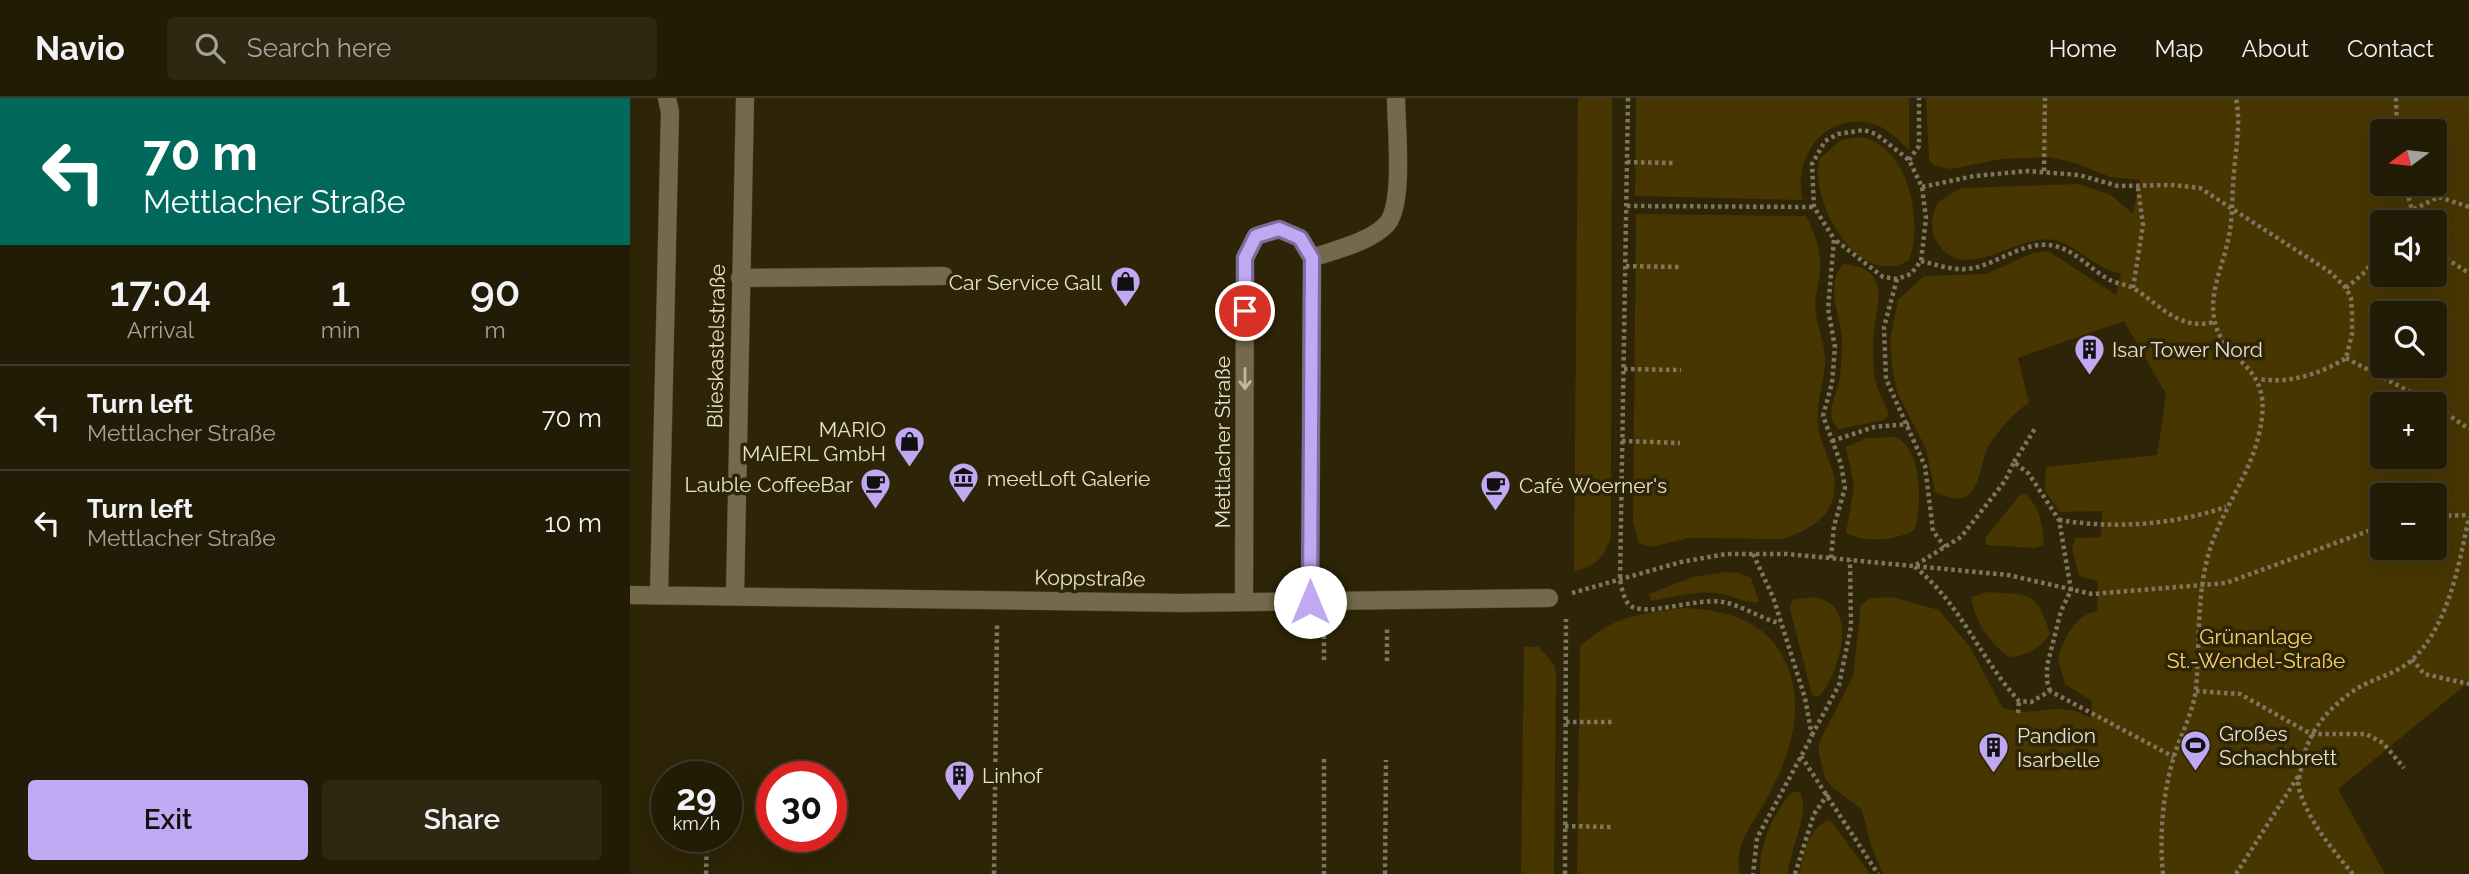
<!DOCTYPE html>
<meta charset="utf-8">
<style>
body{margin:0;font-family:Raleway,sans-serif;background:#2e2813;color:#f1f3f6;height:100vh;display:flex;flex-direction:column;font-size:26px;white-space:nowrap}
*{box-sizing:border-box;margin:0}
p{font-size:23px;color:#a2a19a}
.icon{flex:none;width:38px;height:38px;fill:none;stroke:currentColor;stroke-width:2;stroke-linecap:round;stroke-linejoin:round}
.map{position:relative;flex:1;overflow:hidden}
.side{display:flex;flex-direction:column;background:#221b05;width:630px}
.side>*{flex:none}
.top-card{background:#00695c;color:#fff;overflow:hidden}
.needle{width:46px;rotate:255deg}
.buttons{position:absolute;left:1740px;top:21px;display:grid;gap:14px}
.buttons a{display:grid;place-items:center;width:77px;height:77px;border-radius:7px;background:#221b05;box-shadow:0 7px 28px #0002,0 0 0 2px #3f3927;font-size:35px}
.speed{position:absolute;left:21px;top:663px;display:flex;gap:14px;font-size:35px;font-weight:700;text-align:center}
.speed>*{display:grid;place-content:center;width:91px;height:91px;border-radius:50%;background:#221b05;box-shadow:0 7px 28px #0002,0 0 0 2px #3f3927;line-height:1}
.speed small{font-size:18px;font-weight:400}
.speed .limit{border:10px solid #d22;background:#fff;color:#111}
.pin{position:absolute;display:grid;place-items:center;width:60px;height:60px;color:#fff;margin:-30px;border:4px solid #fff;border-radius:50%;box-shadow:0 2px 7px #0007}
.me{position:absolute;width:77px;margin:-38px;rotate:0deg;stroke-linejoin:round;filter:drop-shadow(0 0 5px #0008)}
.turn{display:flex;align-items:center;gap:24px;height:147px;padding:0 28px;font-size:32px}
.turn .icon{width:91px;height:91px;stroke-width:2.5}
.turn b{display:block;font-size:49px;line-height:60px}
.eta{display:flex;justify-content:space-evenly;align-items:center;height:119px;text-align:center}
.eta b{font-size:42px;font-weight:600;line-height:49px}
.cta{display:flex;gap:14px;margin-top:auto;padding:14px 28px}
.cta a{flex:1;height:80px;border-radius:7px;background:#c1a8f3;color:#111;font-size:28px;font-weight:600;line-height:80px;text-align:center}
.cta a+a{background:#2e2813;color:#f1f3f6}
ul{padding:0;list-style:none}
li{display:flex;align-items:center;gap:21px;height:105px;padding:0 28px;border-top:2px solid #3f3927}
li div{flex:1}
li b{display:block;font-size:26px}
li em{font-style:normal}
header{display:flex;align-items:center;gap:42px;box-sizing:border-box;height:98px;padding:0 35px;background:#221b05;border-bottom:2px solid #3f3927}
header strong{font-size:33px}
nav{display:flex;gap:38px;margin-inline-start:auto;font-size:24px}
.search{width:490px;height:63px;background:#2e2813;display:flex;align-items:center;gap:18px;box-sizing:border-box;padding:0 24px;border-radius:7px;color:#a2a19a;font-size:26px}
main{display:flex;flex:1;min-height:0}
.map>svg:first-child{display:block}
.green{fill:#473600;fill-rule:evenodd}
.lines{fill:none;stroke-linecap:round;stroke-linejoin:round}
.minor-casing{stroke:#4c4227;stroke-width:19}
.path{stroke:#7e765e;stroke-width:4.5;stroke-dasharray:3.5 3.5;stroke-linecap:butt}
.minor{stroke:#74694c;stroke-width:18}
.oneway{stroke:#bfb7a2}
.route-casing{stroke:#7d6d9e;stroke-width:18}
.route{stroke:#c1a8f3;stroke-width:12}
.labels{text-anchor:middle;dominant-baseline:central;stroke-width:7;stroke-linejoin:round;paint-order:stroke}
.poi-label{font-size:21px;fill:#e7e1d0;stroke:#2e2407;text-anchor:start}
.street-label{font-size:21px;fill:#e7e1d0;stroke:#2e2407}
.park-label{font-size:21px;fill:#f9d36a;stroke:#2e2407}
</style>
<header>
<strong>Navio</strong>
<div class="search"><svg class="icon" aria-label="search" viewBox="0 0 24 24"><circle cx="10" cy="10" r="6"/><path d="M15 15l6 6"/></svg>Search here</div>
<nav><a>Home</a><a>Map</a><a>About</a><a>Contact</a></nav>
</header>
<main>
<section class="side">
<div class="top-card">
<div class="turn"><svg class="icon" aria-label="left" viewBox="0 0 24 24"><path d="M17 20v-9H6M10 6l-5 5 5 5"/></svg><div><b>70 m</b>Mettlacher Straße</div></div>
</div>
<div class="eta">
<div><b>17:04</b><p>Arrival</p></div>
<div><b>1</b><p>min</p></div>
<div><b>90</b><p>m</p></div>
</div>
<ul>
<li><svg class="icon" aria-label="left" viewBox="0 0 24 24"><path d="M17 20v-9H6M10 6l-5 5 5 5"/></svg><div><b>Turn left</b><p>Mettlacher Straße</p></div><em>70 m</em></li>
<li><svg class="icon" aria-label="left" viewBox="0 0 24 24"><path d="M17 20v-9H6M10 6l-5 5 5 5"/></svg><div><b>Turn left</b><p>Mettlacher Straße</p></div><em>10 m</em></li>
</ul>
<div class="cta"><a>Exit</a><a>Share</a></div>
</section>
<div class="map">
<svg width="1839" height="776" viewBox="0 0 1839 776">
<rect width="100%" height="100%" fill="#2e2407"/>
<!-- green -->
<path class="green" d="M948 0H982L981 438C975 458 966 469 944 473Z
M1006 0H1279V52C1268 42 1259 31 1244 26 1198 12 1161 58 1173 102L1005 98Z
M1296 0H1839V584L1708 691 1755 776H1253L1241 748 1232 712 1201 688 1195 680 1189 656V645L1223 578 1231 507 1240 500 1262 499 1309 512 1340 549 1372 609C1409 623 1422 599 1461 620L1462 603 1435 586 1428 560C1434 541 1445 517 1467 513L1468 483 1449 478 1442 450 1445 440 1471 439 1472 413 1430 414 1415 393 1416 369 1527 357 1536 296 1494 223 1388 260 1399 305C1388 310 1360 341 1356 354 1346 384 1347 414 1305 394L1296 351 1267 294 1262 269 1260 242 1268 202 1294 178 1356 176 1403 155 1418 153 1486 197 1491 175C1468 174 1448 147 1424 142 1388 134 1331 192 1305 140 1300 129 1302 115 1308 104L1331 90 1449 86 1481 97 1503 116 1510 82 1480 79 1445 65 1419 59 1372 61 1321 71 1305 68 1299 62ZM1752 33H1804V86H1752ZM1752 124H1804V177H1752ZM1752 215H1804V268H1752ZM1752 306H1804V359H1752ZM1752 397H1804V450H1752Z
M1229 39C1278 45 1294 123 1279 162 1229 193 1179 104 1189 61L1211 42Z
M1006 116 1176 118C1185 136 1192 153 1190 174 1189 187 1183 202 1186 216 1188 232 1195 246 1195 263 1194 285 1186 304 1188 326 1190 355 1215 377 1200 408 1193 424 1168 437 1152 441L1058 440 1022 449 1009 445 1003 425Z
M1213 166C1260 170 1248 201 1244 231 1243 245 1243 262 1244 275 1245 289 1254 303 1259 316L1254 322 1208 331C1194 317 1205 301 1209 285 1211 274 1211 262 1212 251 1215 223 1192 192 1213 166Z
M1264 339C1293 348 1292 408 1285 431 1269 443 1233 445 1216 435L1224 388 1216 349 1237 340Z
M1395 396C1408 405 1415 431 1413 447L1406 450 1356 447V439L1389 398Z
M1095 474 1110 475 1121 480 1129 504C1114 506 1103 497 1087 495 1065 493 1043 499 1021 503L1019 496 1063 479Z
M1358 494C1401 497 1405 492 1420 535 1410 551 1398 557 1380 559 1359 546 1345 523 1341 499Z
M1183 499C1231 505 1210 574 1189 599L1182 597 1160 511 1162 502Z
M1053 510C1092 511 1135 522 1153 559 1178 607 1160 659 1136 702 1123 725 1103 747 1110 776H947L950 548C988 516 1006 517 1053 510Z
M894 549H909L924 567 926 576 924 776H891Z
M1162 694H1170C1181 715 1159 752 1158 776H1130C1129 746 1143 716 1162 694Z
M1200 722 1240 776H1169C1173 757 1179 727 1200 722Z"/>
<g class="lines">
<defs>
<path id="minor" d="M682 160C704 152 738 145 756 127 775 108 766 28 766 0
M110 180 314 178
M0 497 552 505 919 500
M29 497 40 14 37 0
M105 497 115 0
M614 504 615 160 626 138 649 131 670 140 682 160 680 504"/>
</defs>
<!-- minor casing -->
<use href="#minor" class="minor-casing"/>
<!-- path -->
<path class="path" d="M998 0 990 483C993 493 994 507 1005 510 1026 516 1066 500 1093 504 1111 507 1130 520 1149 525
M1766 0 1767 33
M1279 62 1289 48V0
M997 64 1043 65
M1414 73 1415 0
M1775 86 1782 112
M1292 89 1344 78 1398 73 1449 77 1488 88 1543 87 1570 90 1700 174 1716 190 1721 200 1722 216V236L1716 260C1691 276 1658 286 1629 281
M997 108 1184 109
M1780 124 1782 112 1809 99 1839 109
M1804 153 1839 175
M1291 163C1308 167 1326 174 1344 170 1370 164 1397 141 1425 148 1446 153 1461 172 1480 182 1487 186 1497 186 1505 191 1531 208 1550 233 1584 224
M996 168 1051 169
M1267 181 1254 229 1256 281 1295 368 1303 433 1315 449
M1503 190 1513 127 1508 90
M1716 190 1735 174 1752 150
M1716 260 1803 306
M994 271 1051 272
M1804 307 1839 331
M992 343 1050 345
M1202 343 1244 329 1279 326
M1384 364 1406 329
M1804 418 1839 417
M1429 422C1485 431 1542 427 1596 409
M1123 456 1143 499 1175 600 1182 638 1127 740 1123 776
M1201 460 1204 428 1215 390 1211 366 1193 318 1202 285 1205 249 1198 211 1204 141 1184 109 1182 66 1195 43 1208 36 1234 32 1246 36 1279 62 1292 89 1296 120 1291 163 1281 176 1267 181 1253 179 1204 141
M942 495 1051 464 1096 456H1157L1378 477 1462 496 1596 485 1752 428
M1782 561 1794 576 1839 586
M694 562V529
M757 563V528
M1420 593 1417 583V568L1431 513 1441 492 1429 422 1399 376 1384 364 1375 383 1331 439 1284 468C1332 507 1348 558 1389 603L1401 604 1420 593 1544 659
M1566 593 1610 596 1681 636H1736L1753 645 1774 670
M1388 615 1389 603
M936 624H984
M1182 637 1209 587 1221 529 1220 462
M1171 658 1248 776
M694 661V776
M77 679V672
M935 728 982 729
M76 776 77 738
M364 776 367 527
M755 776 756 662
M935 776 936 521
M1165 776 1184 716 1198 696
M1533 776C1529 738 1533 692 1545 655 1552 635 1564 611 1566 590 1570 543 1566 493 1581 448 1594 409 1620 376 1629 336 1647 262 1592 269 1584 220 1579 191 1596 161 1600 132 1603 113 1602 93 1604 74 1606 49 1611 25 1606 0
M1606 776 1669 677
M1723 776C1702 751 1679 724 1669 691 1667 685 1670 677 1671 671 1676 637 1695 613 1722 594 1741 580 1766 577 1783 561 1819 526 1829 466 1839 419"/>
<!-- minor -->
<use href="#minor" class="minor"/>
</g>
<!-- one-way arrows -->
<defs><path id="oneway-shaft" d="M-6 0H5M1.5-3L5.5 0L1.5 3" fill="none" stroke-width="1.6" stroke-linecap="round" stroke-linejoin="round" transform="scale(1.75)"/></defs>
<use class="oneway" href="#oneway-shaft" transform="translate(615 281) rotate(90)"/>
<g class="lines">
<defs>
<path id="route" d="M615 213V160L626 138 649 131 670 140 682 160 680 504"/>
</defs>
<!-- route casing -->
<use href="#route" class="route-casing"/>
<!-- route -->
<use href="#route" class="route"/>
</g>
<!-- icons -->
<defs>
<symbol id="shop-pin" viewBox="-11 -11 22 30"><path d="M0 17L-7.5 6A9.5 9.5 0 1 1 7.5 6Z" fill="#c1a8f3" stroke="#2e2407"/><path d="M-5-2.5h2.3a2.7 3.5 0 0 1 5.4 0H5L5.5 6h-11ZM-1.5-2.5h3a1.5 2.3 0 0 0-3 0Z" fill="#111"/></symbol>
<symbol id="building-pin" viewBox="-11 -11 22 30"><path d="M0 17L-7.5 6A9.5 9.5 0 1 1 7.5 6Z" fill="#c1a8f3" stroke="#2e2407"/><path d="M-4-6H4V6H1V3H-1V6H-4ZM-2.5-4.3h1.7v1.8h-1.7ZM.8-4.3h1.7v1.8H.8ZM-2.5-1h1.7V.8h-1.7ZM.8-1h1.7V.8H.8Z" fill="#111"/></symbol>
<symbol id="museum-pin" viewBox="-11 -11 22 30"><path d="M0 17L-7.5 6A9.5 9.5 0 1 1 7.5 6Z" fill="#c1a8f3" stroke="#2e2407"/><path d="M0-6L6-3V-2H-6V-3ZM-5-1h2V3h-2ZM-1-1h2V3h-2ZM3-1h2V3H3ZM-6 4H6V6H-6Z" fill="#111"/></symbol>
<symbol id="cafe-pin" viewBox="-11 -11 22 30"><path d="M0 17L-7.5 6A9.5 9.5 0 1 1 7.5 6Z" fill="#c1a8f3" stroke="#2e2407"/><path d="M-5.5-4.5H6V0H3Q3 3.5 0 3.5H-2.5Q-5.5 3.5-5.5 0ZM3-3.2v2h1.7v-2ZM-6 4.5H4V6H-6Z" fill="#111"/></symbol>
<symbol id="stadium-pin" viewBox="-11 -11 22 30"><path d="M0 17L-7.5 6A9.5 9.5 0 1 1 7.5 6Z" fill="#c1a8f3" stroke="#2e2407"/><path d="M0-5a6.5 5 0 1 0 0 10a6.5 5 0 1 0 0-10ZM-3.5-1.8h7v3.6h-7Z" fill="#111"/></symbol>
</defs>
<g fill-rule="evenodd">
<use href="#shop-pin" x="478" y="166" width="35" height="47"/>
<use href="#building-pin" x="1442" y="234" width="35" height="47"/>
<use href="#shop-pin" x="262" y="326" width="35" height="47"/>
<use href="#museum-pin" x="316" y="362" width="35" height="47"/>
<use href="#cafe-pin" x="228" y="368" width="35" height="47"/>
<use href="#cafe-pin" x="848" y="370" width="35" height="47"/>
<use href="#stadium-pin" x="1548" y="630" width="35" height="47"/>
<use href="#building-pin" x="1346" y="632" width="35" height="47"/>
<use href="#building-pin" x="312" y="660" width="35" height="47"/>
</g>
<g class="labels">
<!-- poi labels -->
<g class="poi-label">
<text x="472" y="184" text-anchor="end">Car Service Gall</text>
<text x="1482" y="251">Isar Tower Nord</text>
<text x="256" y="331" text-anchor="end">MARIO<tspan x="256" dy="24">MAIERL GmbH</tspan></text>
<text x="357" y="380">meetLoft Galerie</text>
<text x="223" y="386" text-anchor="end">Lauble CoffeeBar</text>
<text x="889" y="387">Café Woerner's</text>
<text x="1589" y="635">Großes<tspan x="1589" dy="24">Schachbrett</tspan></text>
<text x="1387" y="637">Pandion<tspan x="1387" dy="24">Isarbelle</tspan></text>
<text x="352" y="677">Linhof</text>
</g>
<!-- street labels -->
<g class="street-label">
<text transform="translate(86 248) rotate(-89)">Blieskastelstraße</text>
<text transform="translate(592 344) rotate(-90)">Mettlacher Straße</text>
<text transform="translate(460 480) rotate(1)">Koppstraße</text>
</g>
<!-- park labels -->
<g class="park-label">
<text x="1626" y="538">Grünanlage<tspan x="1626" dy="24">St.-Wendel-Straße</tspan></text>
</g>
</g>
</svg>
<div class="buttons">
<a><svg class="needle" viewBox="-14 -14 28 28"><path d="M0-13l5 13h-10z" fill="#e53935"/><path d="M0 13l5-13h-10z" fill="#a2a19a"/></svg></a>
<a><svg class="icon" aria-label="sound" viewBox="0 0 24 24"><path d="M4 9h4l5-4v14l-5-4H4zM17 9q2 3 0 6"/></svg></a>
<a><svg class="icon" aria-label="search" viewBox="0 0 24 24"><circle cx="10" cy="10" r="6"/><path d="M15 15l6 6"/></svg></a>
<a>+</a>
<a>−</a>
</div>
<div class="speed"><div>29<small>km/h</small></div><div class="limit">30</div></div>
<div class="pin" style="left:615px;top:213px;background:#d93025"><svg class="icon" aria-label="arrive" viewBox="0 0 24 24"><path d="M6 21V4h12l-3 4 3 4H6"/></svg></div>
<svg class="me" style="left:680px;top:504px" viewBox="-20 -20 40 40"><circle r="19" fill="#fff"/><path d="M0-13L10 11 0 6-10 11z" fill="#c1a8f3"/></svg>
</div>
</main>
